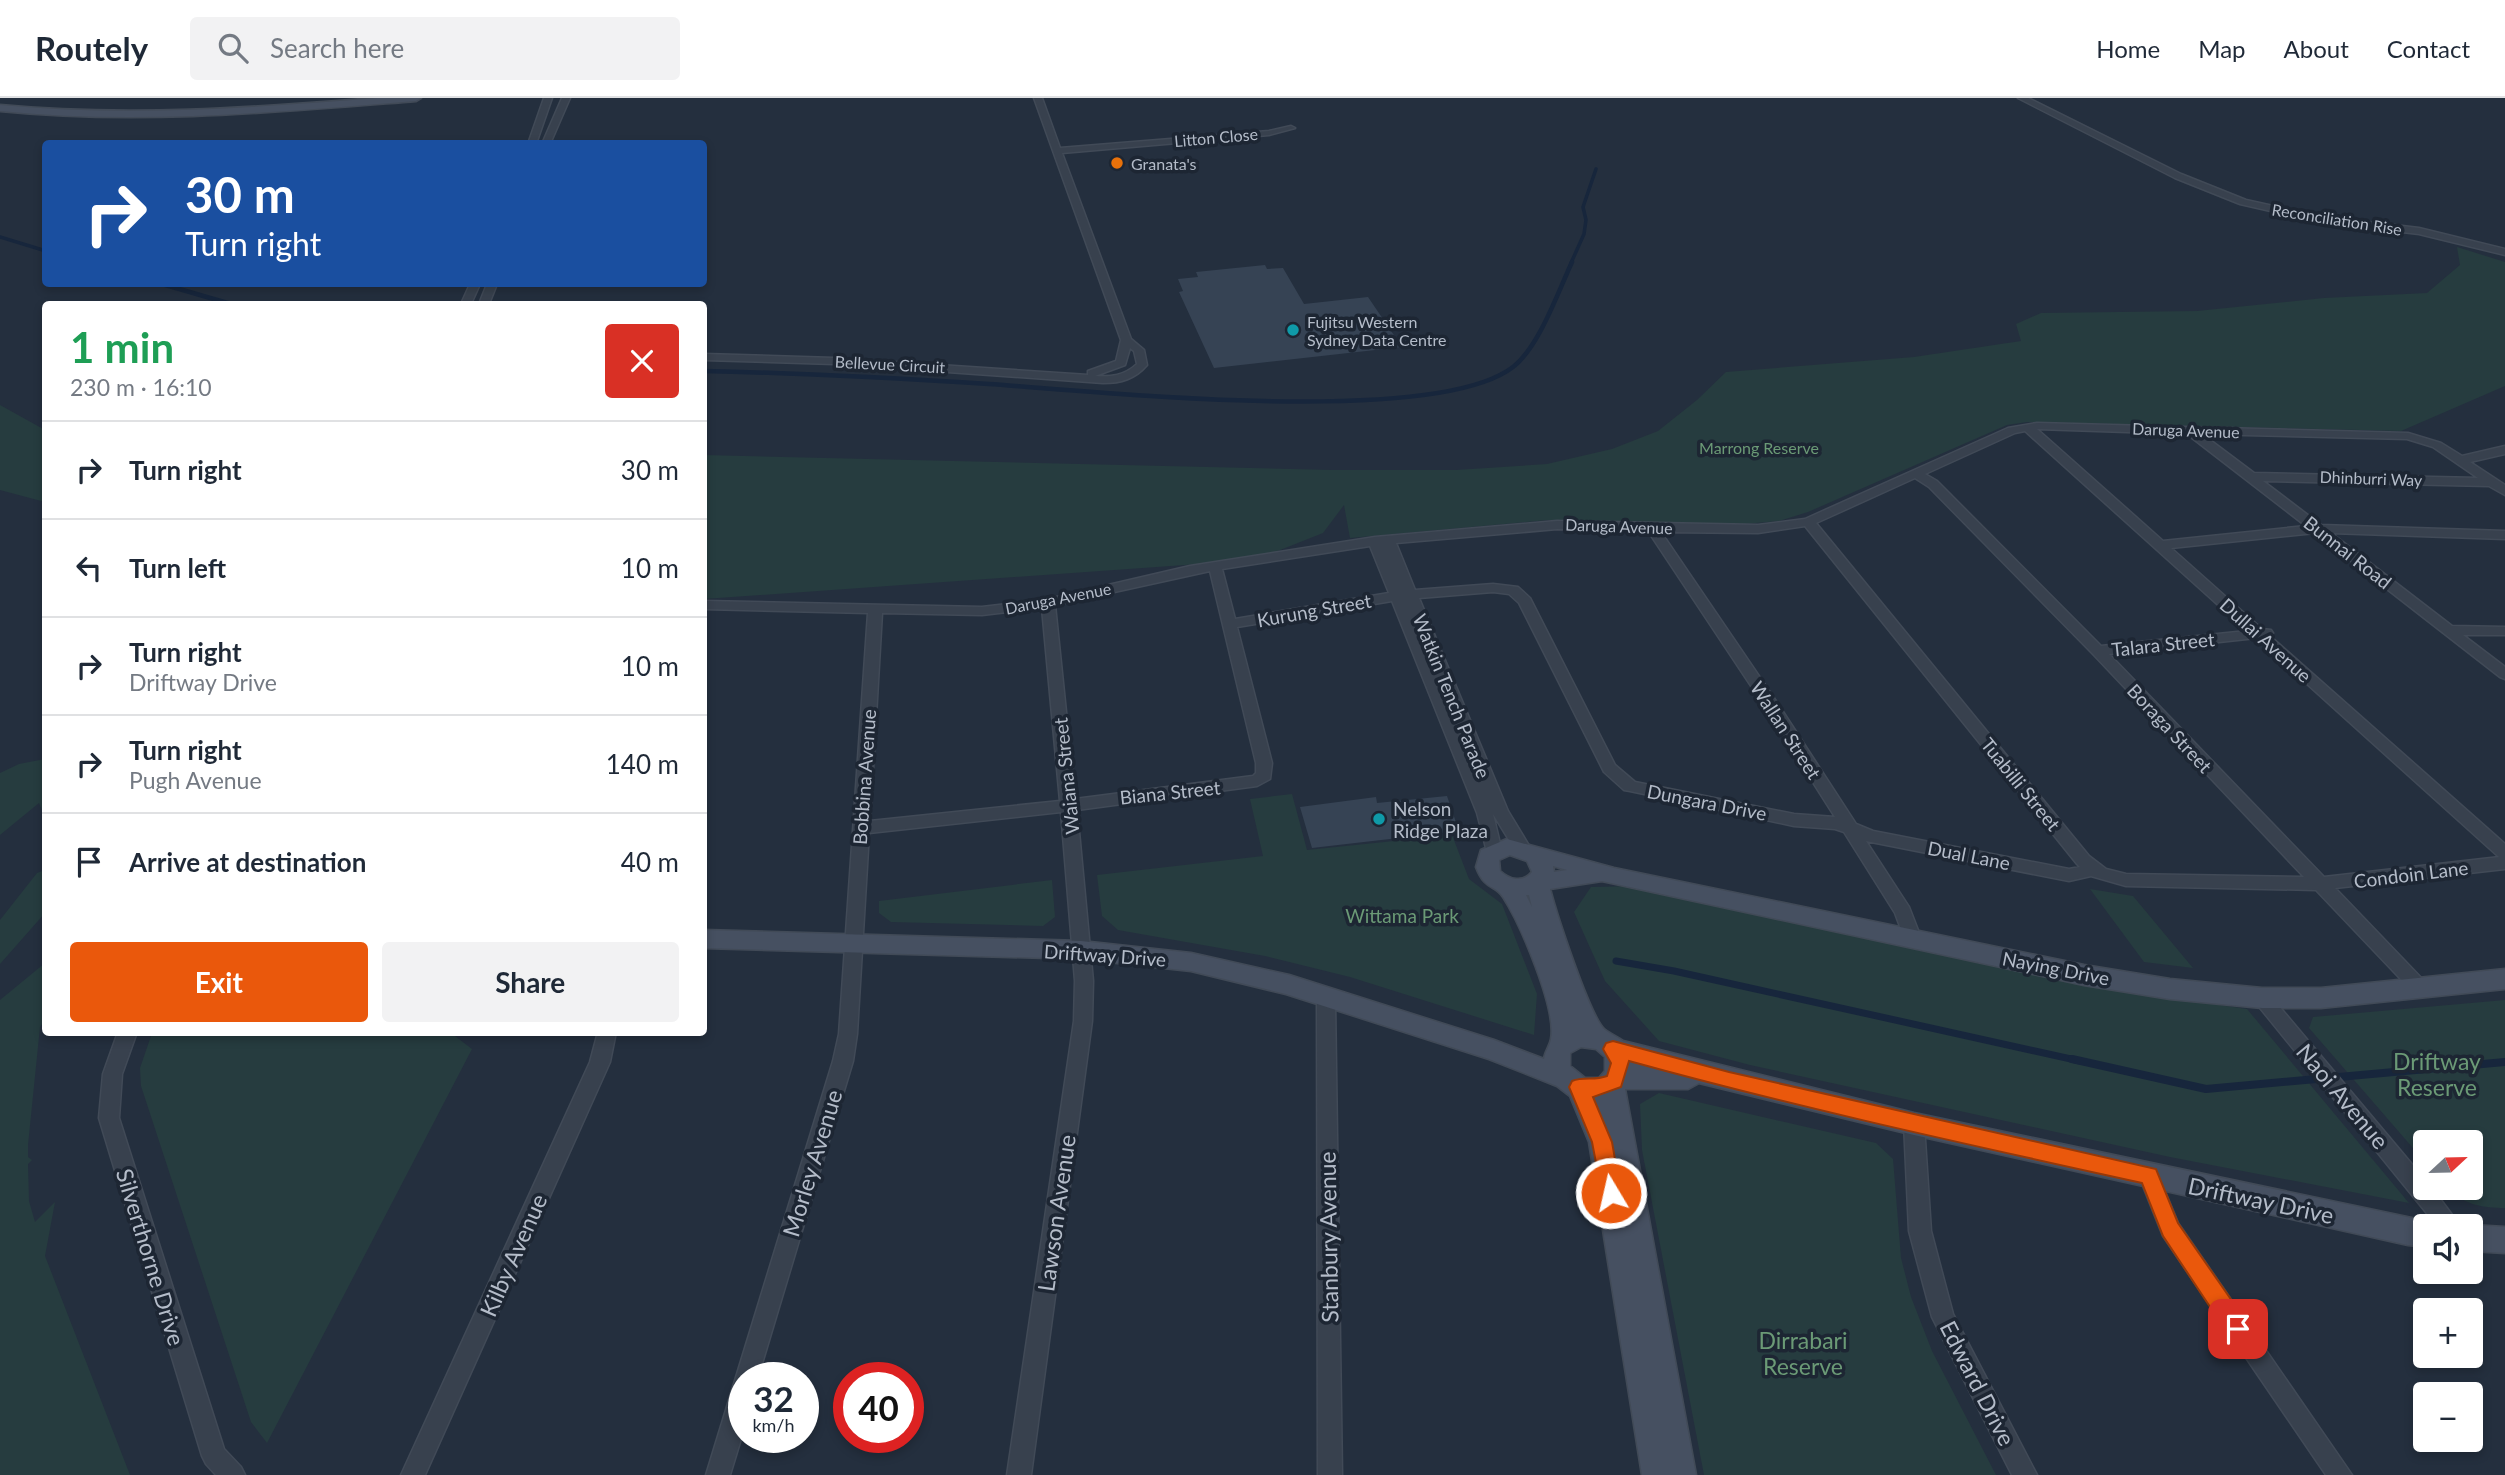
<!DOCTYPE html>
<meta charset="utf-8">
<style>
body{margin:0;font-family:Lato,sans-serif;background:#f2f2f3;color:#1f2937;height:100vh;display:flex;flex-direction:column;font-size:26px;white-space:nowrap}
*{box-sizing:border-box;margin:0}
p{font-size:23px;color:#747a83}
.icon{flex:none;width:38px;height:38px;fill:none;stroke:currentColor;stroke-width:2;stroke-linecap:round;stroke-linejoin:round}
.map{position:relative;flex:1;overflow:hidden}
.details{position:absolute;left:42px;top:203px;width:665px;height:735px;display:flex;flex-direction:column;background:#fff;border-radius:7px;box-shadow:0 4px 10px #0003}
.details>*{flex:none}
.top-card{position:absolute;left:42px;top:42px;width:665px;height:147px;border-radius:7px;box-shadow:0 4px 10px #0003;background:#1a4fa0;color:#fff;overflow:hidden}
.needle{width:46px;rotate:68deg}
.controls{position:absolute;left:2413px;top:1032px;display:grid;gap:14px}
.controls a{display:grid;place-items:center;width:70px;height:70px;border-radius:7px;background:#fff;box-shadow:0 4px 10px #0003;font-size:35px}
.speed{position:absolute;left:728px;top:1264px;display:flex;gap:14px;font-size:35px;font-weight:700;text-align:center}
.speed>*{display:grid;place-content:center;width:91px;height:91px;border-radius:50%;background:#fff;box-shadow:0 4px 10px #0003;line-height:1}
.speed small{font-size:18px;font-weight:400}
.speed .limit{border:10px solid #d22;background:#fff;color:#111}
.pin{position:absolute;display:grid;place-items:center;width:60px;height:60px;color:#fff;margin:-30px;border-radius:14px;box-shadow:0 4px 10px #0006}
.me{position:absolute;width:77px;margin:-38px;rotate:351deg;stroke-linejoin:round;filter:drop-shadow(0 0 5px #0008)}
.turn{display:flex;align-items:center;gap:24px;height:147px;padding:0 28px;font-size:32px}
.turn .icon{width:91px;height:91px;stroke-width:2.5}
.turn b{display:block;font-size:49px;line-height:60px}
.round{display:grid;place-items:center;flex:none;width:74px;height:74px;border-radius:7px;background:#f2f2f3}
.overview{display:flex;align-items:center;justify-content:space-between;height:119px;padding:0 28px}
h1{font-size:42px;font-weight:700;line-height:52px;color:#1e9e55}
.cta{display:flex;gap:14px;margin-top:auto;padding:14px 28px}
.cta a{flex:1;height:80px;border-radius:7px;background:#ea580c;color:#fff;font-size:28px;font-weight:700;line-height:80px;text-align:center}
.cta a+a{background:#f2f2f3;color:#1f2937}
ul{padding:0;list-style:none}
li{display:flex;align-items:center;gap:21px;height:98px;padding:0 28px;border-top:2px solid #e0e1e3}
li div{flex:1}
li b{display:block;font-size:26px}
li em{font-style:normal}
header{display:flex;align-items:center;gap:42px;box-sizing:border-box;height:98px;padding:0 35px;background:#fff;border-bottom:2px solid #e0e1e3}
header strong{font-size:33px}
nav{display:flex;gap:38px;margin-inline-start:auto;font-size:24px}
.search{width:490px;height:63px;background:#f2f2f3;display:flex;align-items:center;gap:18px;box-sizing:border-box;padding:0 24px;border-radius:7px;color:#747a83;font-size:26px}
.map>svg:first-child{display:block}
.green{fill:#263c3f}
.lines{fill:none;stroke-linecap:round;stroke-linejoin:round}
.stream-far3{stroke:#17263c;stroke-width:3.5}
.stream-far2{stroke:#17263c;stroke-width:4.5}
.stream-far1{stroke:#17263c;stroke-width:7}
.stream{stroke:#17263c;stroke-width:8}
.building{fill:#364354}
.street-casing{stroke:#414a57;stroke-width:3}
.secondary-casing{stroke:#414a57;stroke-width:3}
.street{fill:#38414e;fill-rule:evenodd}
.secondary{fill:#465061;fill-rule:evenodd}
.route{fill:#ea580c;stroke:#983908;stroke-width:2}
.food-dot{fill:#e8710a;stroke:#1d2633;stroke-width:2.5}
.culture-dot{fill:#0f9aa8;stroke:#1d2633;stroke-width:2.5}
.labels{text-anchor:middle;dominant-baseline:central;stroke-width:7;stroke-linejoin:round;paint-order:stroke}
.far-street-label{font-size:16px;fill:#b4bcc9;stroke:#1d2633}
.far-poi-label{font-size:16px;fill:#b4bcc9;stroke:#1d2633;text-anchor:start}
.far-park-label{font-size:16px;fill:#6b9a76;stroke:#1d2633}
.street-label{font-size:19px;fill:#b4bcc9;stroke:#1d2633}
.poi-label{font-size:19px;fill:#b4bcc9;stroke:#1d2633;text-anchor:start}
.park-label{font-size:19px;fill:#6b9a76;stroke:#1d2633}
.near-park-label{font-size:23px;fill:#6b9a76;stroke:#1d2633}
.near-street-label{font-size:23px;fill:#b4bcc9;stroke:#1d2633}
</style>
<header>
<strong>Routely</strong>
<div class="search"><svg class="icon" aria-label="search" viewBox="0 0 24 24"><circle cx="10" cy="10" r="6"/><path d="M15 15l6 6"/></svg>Search here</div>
<nav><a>Home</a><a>Map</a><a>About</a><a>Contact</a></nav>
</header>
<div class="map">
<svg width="2505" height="1377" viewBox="0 0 2505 1377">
<rect width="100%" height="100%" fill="#242f3e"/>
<!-- green -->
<path class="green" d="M2457 149 2505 164V288L2401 333 2027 324 2007 327 1808 414 1779 423 1732 427 1548 422 1350 440 1344 407 1323 435 1255 462 704 501V357L1332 372H1456L1547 366 1612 351 1658 333 1697 302 1726 274 1914 259 2021 243 2016 226 2041 215 2197 213 2324 200 2427 195 2460 167Z
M0 307 45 332V404L0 392Z
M45 661V719L39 705 0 737V675L19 666Z
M1292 696 1307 752 1452 737 1469 781 1502 806 1537 896 1534 937 1350 879 1265 858 1118 832 1102 818 1097 777 1263 758 1250 701Z
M45 772V815L0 866V822L37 775Z
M1052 782 1055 819 1043 828 891 824 879 815V803Z
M1639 788 2098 889 2247 911 2409 1105 2170 1059 1750 967 1659 943 1605 883 1574 814 1591 789Z
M2090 791 2133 798 2193 870 2144 864Z
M45 865V922L40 929 28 1047V1059L32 1062 28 1066 29 1103 35 1124 55 1104 45 1158 130 1377H0V902Z
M2505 902V1110C2484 1110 2463 1107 2449 1090H2471V1045H2426L2425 1064 2309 930 2313 919Z
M152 935H451L472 951 267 1345 251 1324 141 988 140 970Z
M1659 995 1876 1045 1893 1061 1901 1160 1911 1199 1932 1253 1996 1377H1704L1642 1052 1640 1006Z"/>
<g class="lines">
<!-- stream-far3 -->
<path class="stream-far3" d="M0 139 46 153
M1571 165 1584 136 1586 122 1583 109 1596 71"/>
<!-- stream-far2 -->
<path class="stream-far2" d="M162 186 231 206
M704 273C799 275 894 280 989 286 1095 293 1434 330 1513 269 1539 249 1558 194 1572 164"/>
<!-- stream-far1 -->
<path class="stream-far1" d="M1616 863 1674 873 2080 963"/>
<!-- stream -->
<path class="stream" d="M2072 961 2206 991 2505 964"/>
</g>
<!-- building -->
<path class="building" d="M1265 167 1267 171 1283 170 1304 206 1368 199 1402 249 1214 270 1179 194 1183 193 1178 181 1198 179 1196 174Z
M1447 698 1459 733 1312 750 1300 709 1376 699 1377 705Z"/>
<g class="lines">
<defs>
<path id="street" d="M544 0H552L536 46H528Z
M562 0H570L550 46H542Z
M1034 0H1042L1060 50 1269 33 1291 28 1295 30 1269 37 1062 55 1131 241 1144 252 1147 267C1135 281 1121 285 1103 285L834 266 704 262V256L834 260 1088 277V273L1116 263 1121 242ZM1130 250 1134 253 1137 266C1124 278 1111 279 1095 278L1125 267Z
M2018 0H2028L2181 76 2246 102 2318 118 2419 130 2505 151V157L2419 136 2318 124 2240 106 2175 80Z
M470 186H480L471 206H461Z
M487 186H497L489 206H479Z
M2037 325 2408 335 2441 345 2462 358 2505 348V356L2470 364 2505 387V397L2489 388 2263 383 2321 427 2505 433V441L2331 435 2452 528 2505 529V537H2463L2505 569V581L2500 579 2315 435 2171 450 2262 531 2271 532 2273 535 2270 538 2505 746V771L2335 790 2426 885 2429 890 2426 895 2420 897 2414 895 2316 792 2126 788 2091 778 2069 783 1866 743 1909 809 1921 840 1918 845 1912 847 1906 845 1895 815 1844 734 1835 731 1794 728 1630 693 1624 692 1604 674 1519 505 1509 496 1493 494 1419 500 1508 713 1531 751 1529 755H1517L1493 716 1502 754 1500 758H1488L1477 715 1392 503 1237 529 1272 665 1270 681 1257 688 1077 712 1093 883 1092 923 1031 1377H1007L1074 923 1075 883 1061 714 869 735 857 936 853 963 758 1279H744V1331L730 1377H706L833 963 839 936 868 515 704 511V503L982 509 1048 501 1190 468 1375 439 1557 423 1758 427 1805 421 2008 330ZM2037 331 2187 336 2306 428 2163 443ZM2025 333 2247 533 2101 548 1937 383 1925 376 2015 335ZM2202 336 2407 341 2433 349 2478 380 2254 375ZM1915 380 1929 389 2093 556 2304 779 2126 776 2106 771 2089 758 1816 425ZM1805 428 2077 766 2080 769 2069 771 1873 733 1856 726 1778 606 1661 434 1758 435ZM1557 431 1648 433 1767 612 1835 719 1794 716 1635 684 1615 667 1530 500 1518 489 1493 486 1415 492 1396 445ZM1370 448 1389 495 1235 521 1222 471ZM1210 473 1256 665V675L1253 678 1075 701 1055 507ZM1042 510 1060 703 870 723 882 515 982 517ZM2256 540 2499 759H2500L2324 779 2109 556Z
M2262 893 2268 895 2426 1083V1090H2432L2461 1129H2438L2256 905 2253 900 2256 895Z
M1326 894 1332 896 1335 901 1342 1377H1318L1317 901 1320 896Z
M118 934H137L122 976 119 1020 224 1351 241 1369 245 1377H216L206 1366 202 1358 99 1020 103 976Z
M598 934H616L610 964 425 1377H401L590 964Z
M1914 1017 1921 1020 1924 1026 1931 1133 1953 1216 2037 1377H2012L1932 1219 1909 1133 1904 1026 1907 1020Z
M2149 1069 2156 1072 2178 1125 2352 1377H2326L2163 1138 2139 1078 2142 1072Z"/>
<path id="secondary" d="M377 0H421L416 3C277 14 139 27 0 13V7C127 19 251 10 377 0Z
M1507 741 1614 770 2084 867 2170 881 2262 890H2321L2505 871V891L2321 910H2262L2170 901 2084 887 1602 783 1550 791C1556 814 1590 920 1605 932 1610 936 1618 939 1623 943L1914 1015 2426 1123 2437 1129H2426V1149L2408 1147 1914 1037 1699 985 1688 991H1625L1696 1377H1642L1589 1044 1570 998 1557 988 1489 961 1286 896 1191 873 1081 861 704 850V832L1081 843 1191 855 1289 877 1494 942 1544 961C1545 953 1550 948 1551 941 1557 911 1520 825 1503 799 1495 786 1485 793 1476 769L1481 752ZM1510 757 1527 763 1532 774C1523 785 1510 782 1500 773L1499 762ZM1553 768 1567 772 1554 774ZM1526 797H1529L1532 809ZM1581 949 1596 951 1605 959V973L1599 980H1585L1570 968V955Z
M2471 1127 2505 1129V1155L2471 1153V1129H2466Z"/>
</defs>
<!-- street casing -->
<use href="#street" class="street-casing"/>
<!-- secondary casing -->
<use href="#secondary" class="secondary-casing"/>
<!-- street -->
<use href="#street" class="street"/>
<!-- secondary -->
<use href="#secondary" class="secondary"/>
</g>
<!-- route -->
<path class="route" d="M1613 943 1729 974 2156 1071 2178 1125 2246 1223 2249 1231 2246 1239 2238 1242 2230 1239 2163 1138 2142 1085C1970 1047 1799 1010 1629 963L1621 989 1593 999 1612 1044 1621 1095 1618 1101 1611 1104 1603 1101 1592 1044 1569 989 1572 983C1584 978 1594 983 1607 978L1611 965 1603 951 1606 945Z"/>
<!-- markers -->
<circle class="food-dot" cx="1117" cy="65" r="7"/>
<g class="culture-dot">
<circle cx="1293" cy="232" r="7"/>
<circle cx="1379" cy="721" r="7"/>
</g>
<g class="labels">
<!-- far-street labels -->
<g class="far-street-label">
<text transform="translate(1216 39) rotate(-5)">Litton Close</text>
<text transform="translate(2337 121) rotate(9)">Reconciliation Rise</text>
<text transform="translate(890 266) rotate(3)">Bellevue Circuit</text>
<text transform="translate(2186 332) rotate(2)">Daruga Avenue</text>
<text transform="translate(2371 380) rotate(2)">Dhinburri Way</text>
<text transform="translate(1619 428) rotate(2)">Daruga Avenue</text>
<text transform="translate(1058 500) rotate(-11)">Daruga Avenue</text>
</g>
<!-- far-poi labels -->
<g class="far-poi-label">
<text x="1131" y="65">Granata's</text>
<text x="1307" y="223">Fujitsu Western<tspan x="1307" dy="18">Sydney Data Centre</tspan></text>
</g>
<!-- far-park labels -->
<g class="far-park-label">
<text x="1759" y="349">Marrong Reserve</text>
</g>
<!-- street labels -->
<g class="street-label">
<text transform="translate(2348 454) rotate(38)">Bunnai Road</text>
<text transform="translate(1314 512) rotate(-10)">Kurung Street</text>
<text transform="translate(2266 542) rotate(42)">Dullai Avenue</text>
<text transform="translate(2163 546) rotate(-6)">Talara Street</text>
<text transform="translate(1452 598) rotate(68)">Watkin Tench Parade</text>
<text transform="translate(2170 630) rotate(47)">Boraga Street</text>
<text transform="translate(1786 632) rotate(57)">Wallan Street</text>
<text transform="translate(1066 678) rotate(-96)">Waiana Street</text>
<text transform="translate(864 679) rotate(-86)">Bobbina Avenue</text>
<text transform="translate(2021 686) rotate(51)">Tuabilli Street</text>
<text transform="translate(1170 694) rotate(-6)">Biana Street</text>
<text transform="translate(1707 704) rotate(11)">Dungara Drive</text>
<text transform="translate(1969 757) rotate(11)">Dual Lane</text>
<text transform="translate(2411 776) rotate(-7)">Condoin Lane</text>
<text transform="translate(1105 857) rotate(4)">Driftway Drive</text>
<text transform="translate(2056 870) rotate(11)">Naying Drive</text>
</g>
<!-- poi labels -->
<g class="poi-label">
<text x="1393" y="710">Nelson<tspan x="1393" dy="22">Ridge Plaza</tspan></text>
</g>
<!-- park labels -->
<g class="park-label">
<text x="1402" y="817">Wittama Park</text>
</g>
<!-- near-park labels -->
<g class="near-park-label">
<text x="2437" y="963">Driftway<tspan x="2437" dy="26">Reserve</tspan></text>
<text x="1803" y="1242">Dirrabari<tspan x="1803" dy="26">Reserve</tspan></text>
</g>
<!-- near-street labels -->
<g class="near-street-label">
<text transform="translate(2343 998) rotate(50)">Naoi Avenue</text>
<text transform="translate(812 1065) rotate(-73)">Morley Avenue</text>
<text transform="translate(2261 1102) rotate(12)">Driftway Drive</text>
<text transform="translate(1056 1115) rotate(-82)">Lawson Avenue</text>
<text transform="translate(1328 1139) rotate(-91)">Stanbury Avenue</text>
<text transform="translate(513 1157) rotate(-66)">Kilby Avenue</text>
<text transform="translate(151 1159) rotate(73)">Silverthorne Drive</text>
<text transform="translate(1978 1285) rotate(63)">Edward Drive</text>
</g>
</g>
</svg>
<div class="controls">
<a><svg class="needle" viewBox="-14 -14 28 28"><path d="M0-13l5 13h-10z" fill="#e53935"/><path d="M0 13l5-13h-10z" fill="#747a83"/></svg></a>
<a><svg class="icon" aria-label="sound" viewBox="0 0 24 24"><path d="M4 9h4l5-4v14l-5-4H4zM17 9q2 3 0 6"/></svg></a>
<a>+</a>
<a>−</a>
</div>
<div class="speed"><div>32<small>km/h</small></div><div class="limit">40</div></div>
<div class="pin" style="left:2238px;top:1231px;background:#d93025"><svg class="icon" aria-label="arrive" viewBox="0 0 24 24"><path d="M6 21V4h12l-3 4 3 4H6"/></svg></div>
<svg class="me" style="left:1611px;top:1095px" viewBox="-20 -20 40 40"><circle r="17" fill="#ea580c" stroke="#fff" stroke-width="3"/><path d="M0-11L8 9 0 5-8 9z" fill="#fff"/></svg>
<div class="top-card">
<div class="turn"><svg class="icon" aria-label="right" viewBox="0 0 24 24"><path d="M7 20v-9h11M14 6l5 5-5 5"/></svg><div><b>30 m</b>Turn right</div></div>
</div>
<section class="details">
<div class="overview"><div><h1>1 min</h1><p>230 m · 16:10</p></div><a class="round" style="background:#d93025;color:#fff"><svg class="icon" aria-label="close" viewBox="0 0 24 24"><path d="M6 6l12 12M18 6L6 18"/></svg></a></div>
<ul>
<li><svg class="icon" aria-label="right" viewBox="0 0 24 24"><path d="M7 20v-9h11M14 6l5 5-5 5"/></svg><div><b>Turn right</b></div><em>30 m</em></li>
<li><svg class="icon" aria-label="left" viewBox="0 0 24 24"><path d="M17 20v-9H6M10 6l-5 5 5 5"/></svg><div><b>Turn left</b></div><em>10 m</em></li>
<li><svg class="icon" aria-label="right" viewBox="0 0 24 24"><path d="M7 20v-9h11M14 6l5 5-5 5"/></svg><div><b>Turn right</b><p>Driftway Drive</p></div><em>10 m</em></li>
<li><svg class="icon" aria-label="right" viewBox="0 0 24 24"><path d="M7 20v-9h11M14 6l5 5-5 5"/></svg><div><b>Turn right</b><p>Pugh Avenue</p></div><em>140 m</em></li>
<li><svg class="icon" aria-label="arrive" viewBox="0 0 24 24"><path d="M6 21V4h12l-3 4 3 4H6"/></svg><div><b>Arrive at destination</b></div><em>40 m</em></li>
</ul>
<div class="cta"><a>Exit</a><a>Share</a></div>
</section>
</div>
